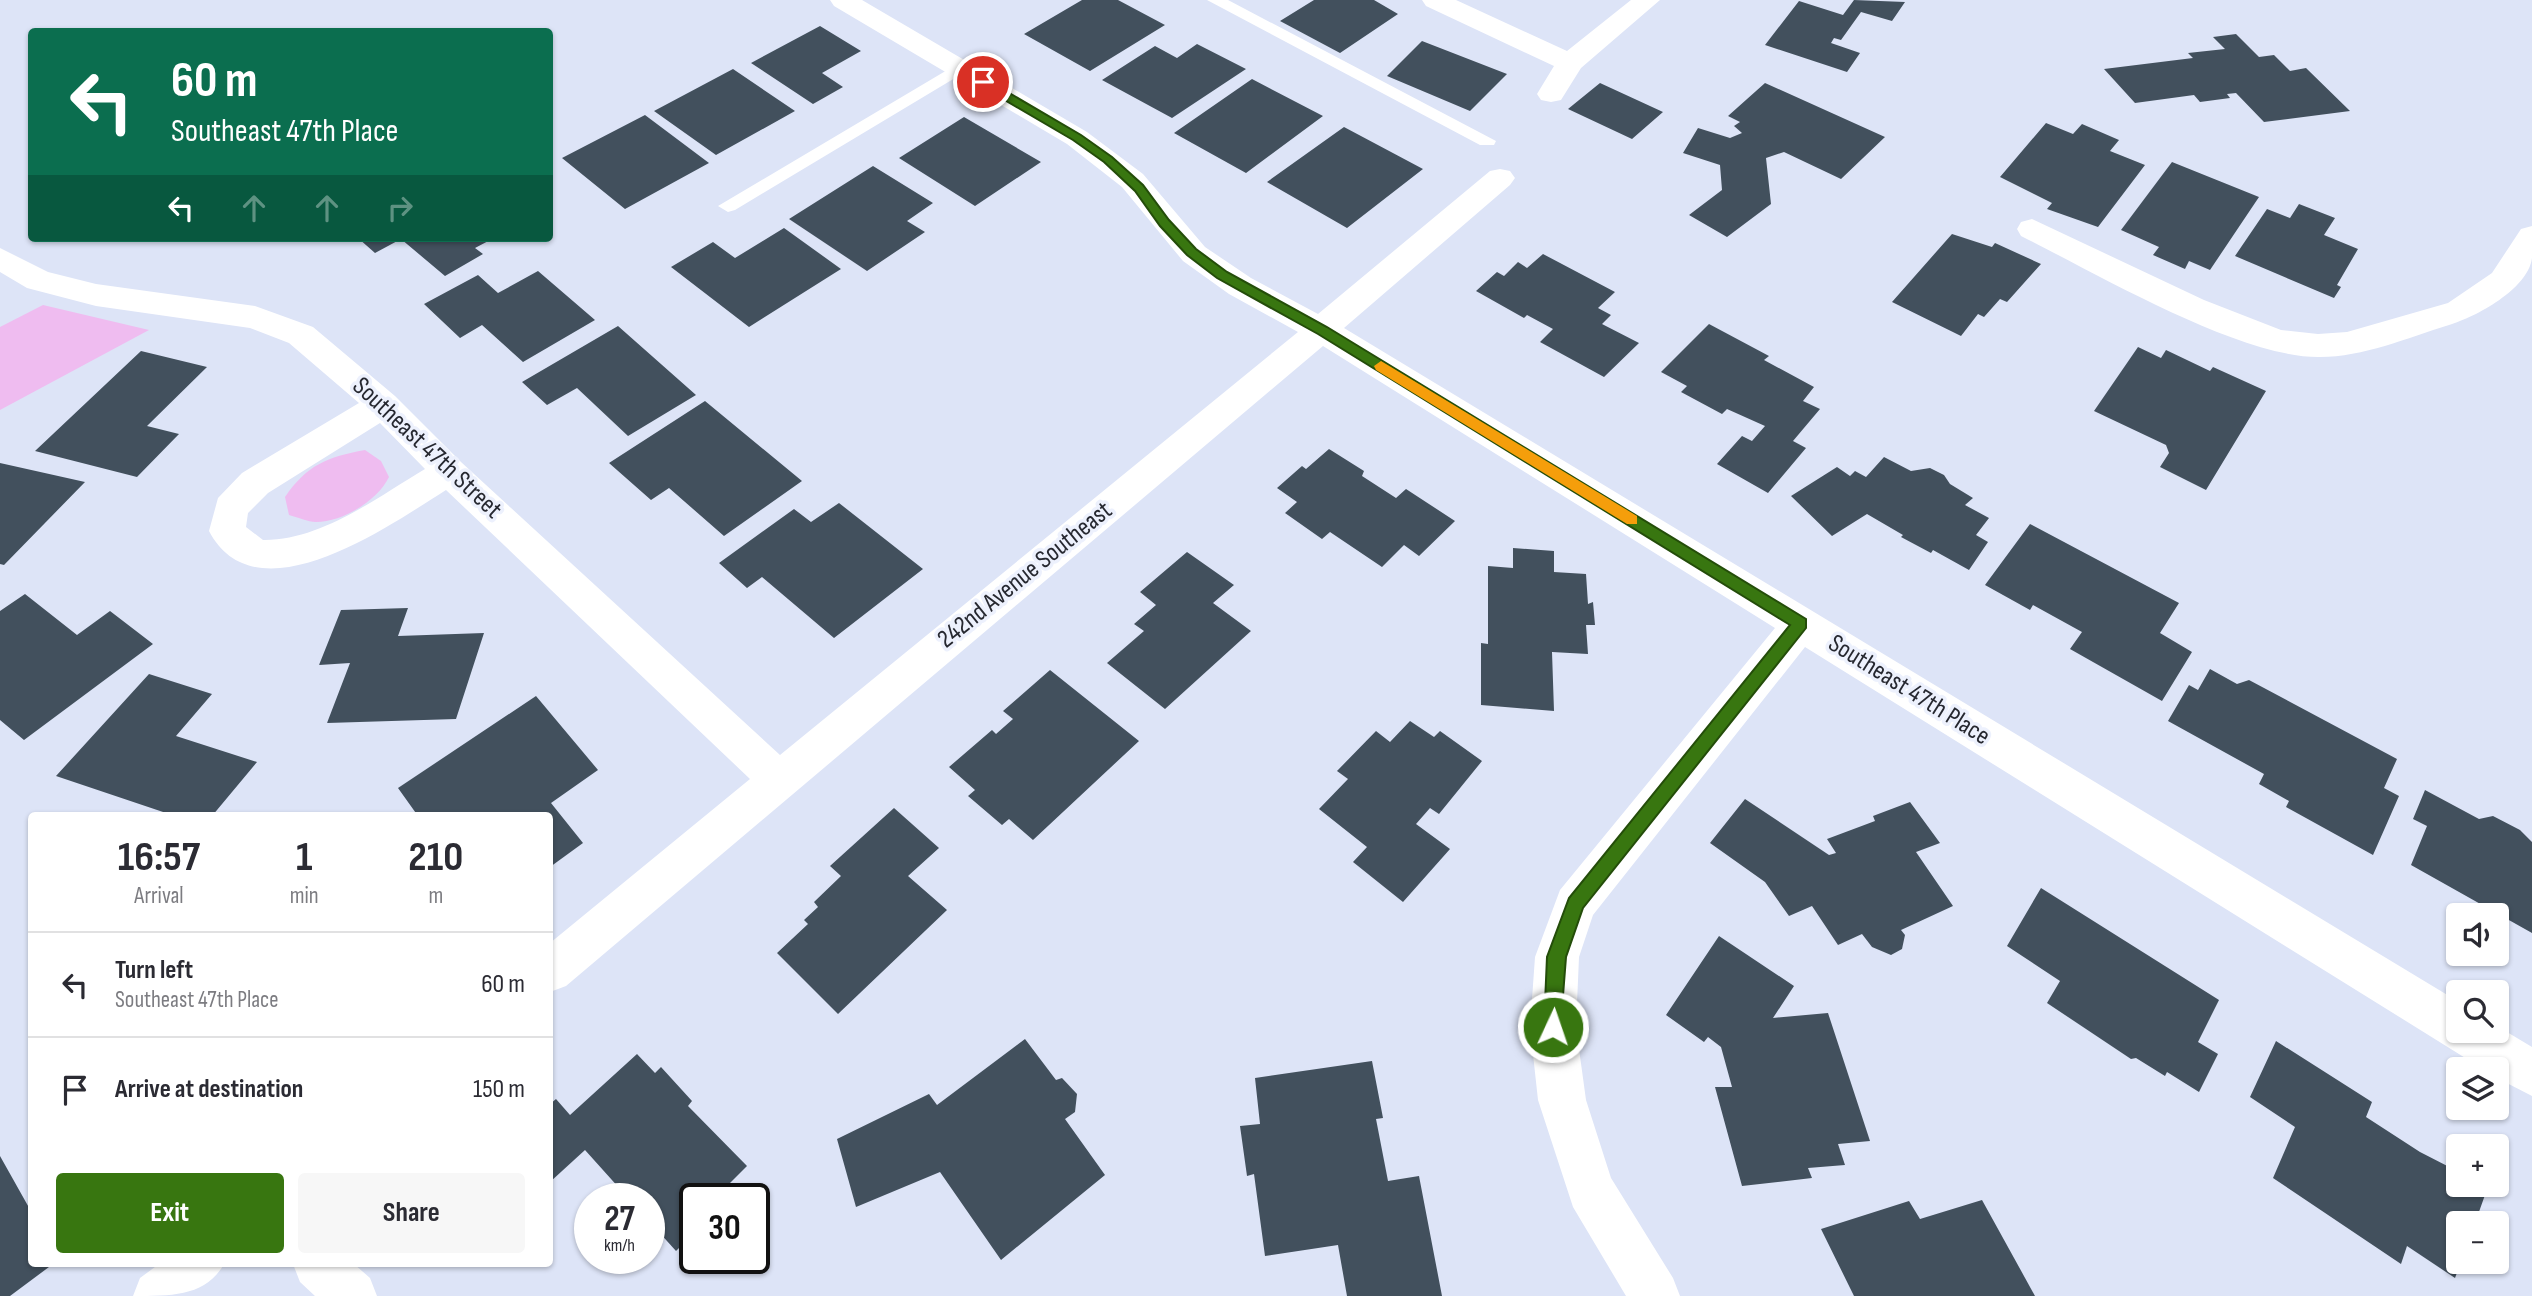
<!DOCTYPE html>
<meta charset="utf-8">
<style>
body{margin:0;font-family:"Sofia Sans Condensed",sans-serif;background:#f7f7f7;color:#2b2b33;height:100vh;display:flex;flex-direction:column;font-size:26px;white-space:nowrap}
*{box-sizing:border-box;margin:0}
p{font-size:23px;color:#7c7c81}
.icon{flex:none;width:38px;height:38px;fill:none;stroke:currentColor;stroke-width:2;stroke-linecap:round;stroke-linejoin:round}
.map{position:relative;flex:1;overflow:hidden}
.side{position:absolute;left:28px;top:812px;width:525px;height:455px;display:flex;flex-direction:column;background:#fff;border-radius:7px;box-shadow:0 2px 5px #0004}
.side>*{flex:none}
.banner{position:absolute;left:28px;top:28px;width:525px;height:214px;border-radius:7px;box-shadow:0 2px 5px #0004;background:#0b6e4f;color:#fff;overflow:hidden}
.tools{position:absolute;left:2446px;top:903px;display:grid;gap:14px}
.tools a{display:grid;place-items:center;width:63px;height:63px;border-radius:7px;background:#fff;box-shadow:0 2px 5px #0004;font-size:35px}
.speed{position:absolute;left:574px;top:1183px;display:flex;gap:14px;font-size:35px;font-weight:700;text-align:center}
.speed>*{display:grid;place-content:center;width:91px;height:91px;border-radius:50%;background:#fff;box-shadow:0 2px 5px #0004;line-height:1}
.speed small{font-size:18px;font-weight:400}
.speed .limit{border:4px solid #111;border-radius:10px;background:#fff;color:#111}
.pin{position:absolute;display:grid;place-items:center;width:60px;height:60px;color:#fff;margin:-30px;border:4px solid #fff;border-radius:50%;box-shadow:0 2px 7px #0007}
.me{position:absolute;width:77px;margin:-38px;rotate:3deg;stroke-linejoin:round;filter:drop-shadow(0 0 5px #0008)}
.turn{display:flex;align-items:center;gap:24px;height:147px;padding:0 28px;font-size:32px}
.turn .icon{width:91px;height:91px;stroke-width:2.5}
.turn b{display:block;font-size:49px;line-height:60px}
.lanes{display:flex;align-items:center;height:66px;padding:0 28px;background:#0003;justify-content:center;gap:35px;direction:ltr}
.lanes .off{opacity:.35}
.eta{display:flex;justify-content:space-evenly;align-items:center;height:119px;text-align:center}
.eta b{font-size:42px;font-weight:700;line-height:49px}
.action{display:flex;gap:14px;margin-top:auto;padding:14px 28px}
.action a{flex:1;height:80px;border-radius:7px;background:#387610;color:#fff;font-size:28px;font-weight:700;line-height:80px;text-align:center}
.action a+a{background:#f7f7f7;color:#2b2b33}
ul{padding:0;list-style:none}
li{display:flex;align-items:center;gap:21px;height:105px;padding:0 28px;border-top:2px solid #e1e1e2}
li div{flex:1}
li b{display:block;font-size:26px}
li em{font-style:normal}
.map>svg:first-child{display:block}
.green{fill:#efbcf0}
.building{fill:#42505d}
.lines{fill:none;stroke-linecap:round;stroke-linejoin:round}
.service{fill:#fff;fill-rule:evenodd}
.minor{fill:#fff;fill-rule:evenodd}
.route{fill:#387610;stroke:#244d0a;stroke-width:2}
.slow{fill:#f59e0b}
.labels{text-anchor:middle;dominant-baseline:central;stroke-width:7;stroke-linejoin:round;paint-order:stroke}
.street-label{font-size:26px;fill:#262830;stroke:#edf1fd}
</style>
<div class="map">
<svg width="2532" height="1296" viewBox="0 0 2532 1296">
<rect width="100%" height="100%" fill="#dde4f7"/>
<!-- green -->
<path class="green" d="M43 305 149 330 0 410V327Z
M365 450 381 461 389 477C378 500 343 522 316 522 308 522 297 517 289 515L285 497C307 465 327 457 365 450Z"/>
<!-- building -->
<path class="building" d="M1082 0H1118L1165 25 1090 71 1024 34Z
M1314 0H1374L1398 14 1340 53 1280 21Z
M1854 0 1905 2 1892 21 1861 12 1841 40 1834 38 1831 43 1860 53 1847 72 1765 45 1799 1 1843 15Z
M820 26 861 51 822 73 843 87 813 104 751 63Z
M2236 34 2259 57 2274 55 2290 71 2306 68 2350 111 2264 122 2236 93 2227 94 2230 98 2200 102 2194 95 2135 103 2104 69 2193 58 2188 53 2225 49 2213 37Z
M1422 41 1507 74 1470 111 1387 76Z
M1197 44 1246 69 1172 118 1102 80 1155 46 1177 58Z
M733 69 795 111 716 155 654 111Z
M1252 79 1323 116 1246 173 1174 133Z
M1600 83 1663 112 1632 139 1568 109Z
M1765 83 1885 137 1841 179 1784 152 1766 158 1771 204 1727 237 1689 215 1722 190 1720 165 1683 153 1698 128 1730 138 1742 133 1734 126 1740 122 1728 116Z
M645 115 709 163 625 209 562 158Z
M964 117 1041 162 975 206 899 158Z
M2046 123 2073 134 2082 124 2119 140 2110 151 2145 165 2098 227 2047 209 2052 203 2000 177Z
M1344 127 1423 169 1347 228 1267 182Z
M2172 162 2259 197 2210 270 2189 261 2185 269 2153 255 2159 247 2121 230Z
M873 166 933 203 907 221 925 232 867 271 789 219Z
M2299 204 2335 218 2324 235 2358 249 2337 285 2341 287 2334 298 2235 256 2267 209 2290 218Z
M784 228 841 269 749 327 671 267 713 242 735 258Z
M1952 234 1992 247 1995 243 2041 264 2007 302 2000 299 1984 317 1978 314 1961 336 1892 302Z
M358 238H494L475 248 483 254 445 276 401 239 375 253Z
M1543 254 1615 292 1598 308 1611 315 1602 324 1639 343 1604 377 1540 342 1553 329 1527 315 1524 318 1476 291 1497 272 1504 276 1518 262 1527 268Z
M538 271 595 320 523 362 482 325 460 338 424 304 478 275 498 293Z
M1709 324 1769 356 1764 360 1814 387 1803 401 1820 409 1793 441 1806 448 1768 493 1717 464 1742 436 1752 441 1765 426 1727 409 1722 414 1681 392 1687 386 1661 372Z
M618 326 696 395 628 436 577 388 547 405 522 382Z
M2138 347 2161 358 2166 350 2210 371 2213 367 2266 391 2206 490 2160 467 2169 453 2166 445 2094 411Z
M141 351 207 367 147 426 179 434 137 477 35 451Z
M705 401 802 481 724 536 669 488 651 500 609 463Z
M1329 449 1364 471 1362 476 1396 498 1406 489 1455 521 1419 556 1404 545 1382 567 1330 532 1322 539 1285 513 1297 502 1277 488 1302 466 1306 469Z
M1884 457 1911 471 1930 468 1944 475 1950 484 1973 498 1965 505 1989 518 1976 535 1988 542 1969 570 1933 550 1931 553 1901 537 1903 535 1867 514 1832 536 1791 496 1837 467 1850 476 1855 471 1866 477Z
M0 463 85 482 4 565 0 564Z
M839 503 923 569 834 638 762 577 747 588 719 563 794 509 811 522Z
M2030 524 2179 603 2160 633 2192 652 2162 701 2070 649 2082 632 2033 605 2030 610 1985 585Z
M1513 548 1554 551V572L1586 574 1588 604 1593 602 1595 625H1586L1588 654 1552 652 1554 711 1481 705V643L1488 644V566L1513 568Z
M1187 552 1234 585 1213 603 1251 631 1165 709 1107 663 1144 631 1134 624 1156 605 1140 592Z
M25 594 77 635 110 611 153 644 24 740 0 720V611Z
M408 608 398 636 484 633 456 719 327 723 350 663 319 665 341 610Z
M2210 669 2237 684 2249 680 2397 759 2384 788 2399 796 2373 855 2286 807 2289 801 2259 784 2264 774 2168 721 2189 685 2198 690Z
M1050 670 1139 741 1033 840 1009 819 1002 825 968 796 975 790 949 767 992 730 996 734 1013 719 1003 711Z
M149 674 212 694 176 736 257 762 212 816H175L56 776Z
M536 696 598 770 551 803 583 843 550 867V816H418L398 788Z
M1410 721 1434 737 1440 731 1482 761 1439 814 1430 808 1416 824 1450 849 1403 902 1353 862 1367 847 1319 809 1348 779 1337 771 1376 731 1390 742Z
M2425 790 2479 819 2493 816 2520 830 2532 842V933L2411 865 2427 826 2413 819Z
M1745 799 1829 855 1836 853 1827 839 1875 821 1873 816 1910 802 1940 843 1916 852 1953 906 1901 930 1905 935 1902 949 1891 955 1872 947 1862 934 1838 945 1812 906 1789 916 1765 882 1710 843Z
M894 808 939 848 908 876 947 910 838 1014 777 953 808 924 804 920 818 907 814 902 841 876 830 866Z
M2041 888 2219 1000 2198 1042 2218 1054 2199 1092 2167 1072 2165 1076 2136 1058 2131 1059 2047 1003 2060 981 2007 946Z
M1719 936 1794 986 1773 1018 1828 1013 1870 1141 1838 1144 1845 1165 1808 1168 1812 1178 1742 1186 1715 1087H1732L1721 1047 1708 1037 1704 1042 1666 1015Z
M1025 1039 1056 1080 1062 1078 1077 1094 1075 1112 1065 1119 1105 1175 1001 1260 940 1172 856 1207 837 1139 929 1094 937 1105Z
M2276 1041 2372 1102 2366 1117 2420 1152 2459 1172V1185H2476L2485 1195 2475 1223H2459L2461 1262 2455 1278 2407 1246 2401 1264 2273 1178 2295 1127 2250 1097Z
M637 1054 655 1073 661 1067 692 1101 688 1106 747 1166 714 1199H695V1232L676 1251 649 1221V1199H629L585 1150 550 1182V1104L556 1099 570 1115Z
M1372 1061 1383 1118 1376 1119 1388 1181 1419 1176 1442 1296H1347L1338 1245 1265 1256 1254 1174 1247 1176 1240 1126 1260 1124 1255 1078Z
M0 1156 32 1213V1264H53L10 1296H0Z
M1982 1200 2035 1296H1854L1821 1229 1909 1201 1920 1219Z"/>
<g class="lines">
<!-- service -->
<path class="service" d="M1207 0H1228L1496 141 1494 145H1480Z
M959 63 968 68 965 72 735 210 728 212 718 206Z"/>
<!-- minor -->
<path class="minor" d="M830 0H862L1087 132 1143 174 1205 247 1251 278 1318 314 1490 171 1500 169 1510 171 1515 178 1510 185 1344 328 2459 1002V1031H2497V1026L2532 1047V1096L2497 1078V1069H2483L1805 647 1593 915 1579 957 1576 1027 1586 1100 1611 1178 1673 1278 1680 1296H1626L1573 1207 1538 1100 1530 1027 1535 957 1560 890 1775 628 1323 346 566 986 550 992V943L750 779 446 490C390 525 256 621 209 531L218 498 242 473 359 403 289 343 250 328 96 306 27 288 0 272V248L48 272 96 284 255 306 313 327 395 396 461 462 780 755 1298 332 1229 294 1183 261 1122 187 1067 144 834 6ZM380 423 425 469C378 497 320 541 263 540L246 527 248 513 268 493Z
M1422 0H1456L1567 51 1631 0H1660L1581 68 1561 100 1551 102 1541 100 1537 94 1554 66 1426 6Z
M2032 219 2204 300 2281 330 2318 334 2347 332 2448 303 2492 273 2521 229 2532 226C2532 236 2532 248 2532 258 2528 289 2476 317 2449 325 2407 338 2363 357 2320 357 2239 358 2096 273 2021 236L2017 229 2021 222Z
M159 1264H224C206 1296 173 1296 133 1296L140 1278Z
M293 1264H354L370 1278 377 1296H315L300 1282Z"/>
</g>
<!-- route -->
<path class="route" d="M979 80H987L1081 135 1112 157 1143 185 1169 220 1196 249 1227 272 1327 327 1806 619V628L1583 908 1566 957 1560 1034 1553 1037 1546 1034 1544 1027 1547 957 1569 898 1790 625 1318 334 1217 278 1187 255 1160 226 1135 191 1104 162 1073 140 979 85Z"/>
<!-- slow -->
<path class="slow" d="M1381 361 1637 516V524H1627L1376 370 1374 366Z"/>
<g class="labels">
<!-- street labels -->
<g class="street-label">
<text transform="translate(427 448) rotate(43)">Southeast 47th Street</text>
<text transform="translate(1025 575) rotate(-39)">242nd Avenue Southeast</text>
<text transform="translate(1909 690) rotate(32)">Southeast 47th Place</text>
</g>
</g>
</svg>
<div class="tools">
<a><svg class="icon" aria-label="sound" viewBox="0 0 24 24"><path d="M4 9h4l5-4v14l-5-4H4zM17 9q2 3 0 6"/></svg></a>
<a><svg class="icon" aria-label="search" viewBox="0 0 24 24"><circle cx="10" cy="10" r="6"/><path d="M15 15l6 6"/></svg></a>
<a><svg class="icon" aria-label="layers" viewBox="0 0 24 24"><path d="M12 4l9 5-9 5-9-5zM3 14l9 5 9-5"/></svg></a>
<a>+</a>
<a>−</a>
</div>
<div class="speed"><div>27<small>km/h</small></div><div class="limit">30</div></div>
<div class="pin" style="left:983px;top:82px;background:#d93025"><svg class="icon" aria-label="arrive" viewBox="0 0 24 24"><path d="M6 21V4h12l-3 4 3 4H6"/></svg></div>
<svg class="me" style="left:1553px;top:1027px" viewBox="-20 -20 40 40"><circle r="17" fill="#387610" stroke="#fff" stroke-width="3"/><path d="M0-11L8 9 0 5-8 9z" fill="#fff"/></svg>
<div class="banner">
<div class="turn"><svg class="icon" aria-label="left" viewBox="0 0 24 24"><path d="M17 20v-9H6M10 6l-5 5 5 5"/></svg><div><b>60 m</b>Southeast 47th Place</div></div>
<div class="lanes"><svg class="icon" aria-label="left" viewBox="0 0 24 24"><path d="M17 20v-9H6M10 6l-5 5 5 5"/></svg><svg class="icon off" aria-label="ahead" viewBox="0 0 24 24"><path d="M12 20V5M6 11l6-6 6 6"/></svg><svg class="icon off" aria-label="ahead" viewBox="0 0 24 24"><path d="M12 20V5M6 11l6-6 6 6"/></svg><svg class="icon off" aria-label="right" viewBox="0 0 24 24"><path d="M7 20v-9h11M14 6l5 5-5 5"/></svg></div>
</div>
<section class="side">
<div class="eta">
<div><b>16:57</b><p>Arrival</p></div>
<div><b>1</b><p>min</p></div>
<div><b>210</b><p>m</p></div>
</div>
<ul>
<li><svg class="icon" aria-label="left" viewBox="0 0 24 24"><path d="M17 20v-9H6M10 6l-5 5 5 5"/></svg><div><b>Turn left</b><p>Southeast 47th Place</p></div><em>60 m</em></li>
<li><svg class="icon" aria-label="arrive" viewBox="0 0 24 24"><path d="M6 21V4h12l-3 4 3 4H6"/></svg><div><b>Arrive at destination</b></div><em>150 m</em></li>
</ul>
<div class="action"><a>Exit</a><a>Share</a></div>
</section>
</div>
